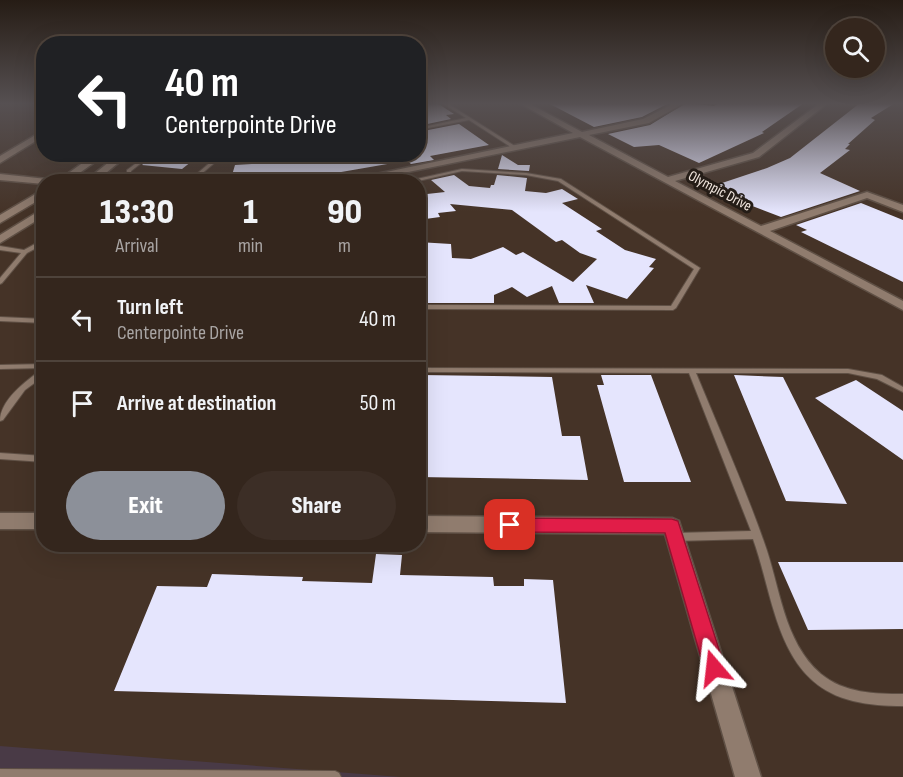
<!DOCTYPE html>
<style>
body{margin:0;font-family:"Sofia Sans Condensed",sans-serif;background:#3c2e26;color:#f1f3f6;height:100vh;display:flex;flex-direction:column;font-size:22px;white-space:nowrap}
*{box-sizing:border-box;margin:0}
p{font-size:20px;color:#a9a5a4}
.icon{flex:none;width:33px;height:33px;fill:none;stroke:currentColor;stroke-width:2;stroke-linecap:round;stroke-linejoin:round}
.map{position:relative;flex:1;overflow:hidden}
.side{position:absolute;left:36px;top:174px;width:390px;height:378px;display:flex;flex-direction:column;background:#34261d;border-radius:24px;box-shadow:0 6px 24px #0002,0 0 0 2px #4e433b}
.side>*{flex:none}
.top-card{position:absolute;left:36px;top:36px;width:390px;height:126px;border-radius:24px;box-shadow:0 6px 24px #0002,0 0 0 2px #4e433b;background:#202124;color:#fff;overflow:hidden}
.tools{position:absolute;left:825px;top:18px;display:grid;gap:12px}
.tools a{display:grid;place-items:center;width:60px;height:60px;border-radius:50%;background:#34261d;box-shadow:0 6px 24px #0002,0 0 0 2px #4e433b;font-size:30px}
.pin{position:absolute;display:grid;place-items:center;width:51px;height:51px;color:#fff;margin:-26px;border-radius:12px;box-shadow:0 3px 9px #0006}
.me{position:absolute;width:66px;margin:-33px;rotate:343deg;stroke-linejoin:round;filter:drop-shadow(0 0 4px #0008)}
.turn{display:flex;align-items:center;gap:21px;height:126px;padding:0 30px;font-size:27px}
.turn .icon{width:78px;height:78px;stroke-width:2.5}
.turn b{display:block;font-size:42px;line-height:51px}
.eta{display:flex;justify-content:space-evenly;align-items:center;height:102px;text-align:center}
.eta b{font-size:36px;font-weight:800;line-height:42px}
.cta{display:flex;gap:12px;margin-top:auto;padding:12px 30px}
.cta a{flex:1;height:69px;border-radius:36px;background:#8c9099;color:#fff;font-size:24px;font-weight:800;line-height:69px;text-align:center}
.cta a+a{background:#3c2e26;color:#f1f3f6}
ul{padding:0;list-style:none}
li{display:flex;align-items:center;gap:18px;height:84px;padding:0 30px;border-top:2px solid #4e433b}
li div{flex:1}
li b{display:block;font-size:22px}
li em{font-style:normal}
.map>svg:first-child{display:block}
.commercial{fill:#493a46}
.building{fill:#e5e5fd}
.lines{fill:none;stroke-linecap:round;stroke-linejoin:round}
.service-casing{stroke:#5f5045;stroke-width:2}
.minor-casing{stroke:#5f5045;stroke-width:3}
.service{fill:#907c6e;fill-rule:evenodd}
.minor{fill:#907c6e;fill-rule:evenodd}
.route{fill:#e11d48;stroke:#92132f;stroke-width:1.5}
.labels{text-anchor:middle;dominant-baseline:central;stroke-width:6;stroke-linejoin:round;paint-order:stroke}
.far-street-label{font-size:15px;fill:#f3e8e0;stroke:#251d17}
</style>
<div class="map">
<svg width="903" height="777" viewBox="0 0 903 777">
<rect width="100%" height="100%" fill="#453327"/>
<!-- commercial -->
<path class="commercial" d="M0 746 401 777H0Z"/>
<!-- building -->
<path class="building" d="M437 103 454 114 446 115 451 119 418 126V105Z
M548 103H669L642 117 594 127Z
M686 103 714 106 719 103H804L762 132 764 133 699 163 659 145 634 147 608 134 650 125Z
M860 103H895L871 118 875 120 848 144H850L845 149 850 150 820 173 860 191 781 217 742 202 739 203 707 188 767 168 790 158Z
M459 124 489 145 430 156 434 160 411 164 399 154H418V132Z
M149 154H201L182 169 142 165 151 157Z
M330 154H399V162L295 180 230 182 235 165 282 162Z
M502 155 518 165H530L529 171 498 169Z
M454 175 469 186 490 188 491 185H494L497 175 527 178 525 191 546 193 562 189 578 199 562 203 602 229 596 231 625 250 656 259 649 267 654 268 627 299 586 285 594 303H559L552 286 527 297 512 287 494 295V303H421L418 242 451 244 452 258 471 259 503 247 516 255 523 252 573 282 597 259 580 253 562 240 556 242 512 210 450 204 456 211 438 213 440 217 418 220V195L445 192 431 180Z
M861 203 903 220V282L801 232 807 230 796 225Z
M421 375 552 377 562 436H580L588 480 418 477V412Z
M601 375H651L691 482H624L597 385H604Z
M734 375 783 377 847 504 786 501Z
M856 380 903 411V460L815 398Z
M376 554 402 555 400 575 493 577 494 586H524V579L553 580 566 703 114 691 157 586 207 587 212 574 303 577 302 581 372 583Z
M778 562H903V629L808 630Z"/>
<g class="lines">
<defs>
<path id="service" d="M442 103H447L518 148 514 149 469 120 418 130V128L466 118Z
M128 154H140L149 157 131 171V173L192 178 220 154H225L193 181 127 175V170L143 158Z
M462 169 526 173 561 179 700 268 676 308 673 310 418 309V305L671 306 694 269 558 181 526 175 462 171 414 182H403Z
M44 239V244L27 253 2 283 0 284V278L21 253 0 250V246L24 250Z
M0 317 44 319V323L0 321Z
M44 364V368L0 369V365Z
M418 368 848 369 882 375 903 387V392L877 379 848 373H696C719 429 744 485 764 542 780 585 783 642 821 674 844 693 875 694 903 694V706C886 706 869 705 853 701 777 683 775 600 753 539L675 541 672 540 670 537 672 534 675 533 751 531 689 373 418 372Z
M41 370H44V376L25 390 3 420 0 421C0 400 26 381 41 370Z
M0 453 44 456V462L0 459Z
M0 769 335 771 339 773 341 777H0Z"/>
<path id="minor" d="M519 103H528L582 132 643 119 675 103H684L649 123 589 135 668 177 753 153 820 103H828L759 157 675 181 761 226 867 192 903 205V212L867 198 770 231 903 301V310L580 137 359 182H338L573 133Z
M44 130V136L0 163V156Z
M95 154H106L67 182H56Z
M119 154H129L95 182H84Z
M0 174 47 179 51 182H44V184L0 180Z
M193 177 196 178 197 182H187Z
M44 189V197L0 223V215Z
M44 208V216L0 243V235Z
M0 513H44V529H0Z
M418 516 672 518 679 521 761 777H735L665 534 418 532Z"/>
</defs>
<!-- service casing -->
<use href="#service" class="service-casing"/>
<!-- minor casing -->
<use href="#minor" class="minor-casing"/>
<!-- service -->
<use href="#service" class="service"/>
<!-- minor -->
<use href="#minor" class="minor"/>
</g>
<!-- sky -->
<linearGradient id="sky" x2="0" y2="1"><stop stop-color="#261c15"/><stop offset="0.49" stop-color="#565052"/><stop offset="1" stop-color="#565052" stop-opacity="0"/></linearGradient>
<rect width="903" height="212" fill="url(#sky)"/>
<!-- route -->
<path class="route" d="M510 518 672 519 678 521 725 668 722 675 714 678 707 675 704 668 665 533 510 532 504 530 502 525 504 520Z"/>
<g class="labels">
<!-- far-street labels -->
<g class="far-street-label">
<text transform="translate(720 191) rotate(28)">Olympic Drive</text>
</g>
</g>
</svg>
<div class="tools">
<a><svg class="icon" aria-label="search" viewBox="0 0 24 24"><circle cx="10" cy="10" r="6"/><path d="M15 15l6 6"/></svg></a>
</div>
<div class="pin" style="left:510px;top:525px;background:#d93025"><svg class="icon" aria-label="arrive" viewBox="0 0 24 24"><path d="M6 21V4h12l-3 4 3 4H6"/></svg></div>
<svg class="me" style="left:714px;top:668px" viewBox="-20 -20 40 40"><path d="M0-17L14 15 0 8-14 15z" fill="#e11d48" stroke="#fff" stroke-width="4"/></svg>
<div class="top-card">
<div class="turn"><svg class="icon" aria-label="left" viewBox="0 0 24 24"><path d="M17 20v-9H6M10 6l-5 5 5 5"/></svg><div><b>40 m</b>Centerpointe Drive</div></div>
</div>
<section class="side">
<div class="eta">
<div><b>13:30</b><p>Arrival</p></div>
<div><b>1</b><p>min</p></div>
<div><b>90</b><p>m</p></div>
</div>
<ul>
<li><svg class="icon" aria-label="left" viewBox="0 0 24 24"><path d="M17 20v-9H6M10 6l-5 5 5 5"/></svg><div><b>Turn left</b><p>Centerpointe Drive</p></div><em>40 m</em></li>
<li><svg class="icon" aria-label="arrive" viewBox="0 0 24 24"><path d="M6 21V4h12l-3 4 3 4H6"/></svg><div><b>Arrive at destination</b></div><em>50 m</em></li>
</ul>
<div class="cta"><a>Exit</a><a>Share</a></div>
</section>
</div>
